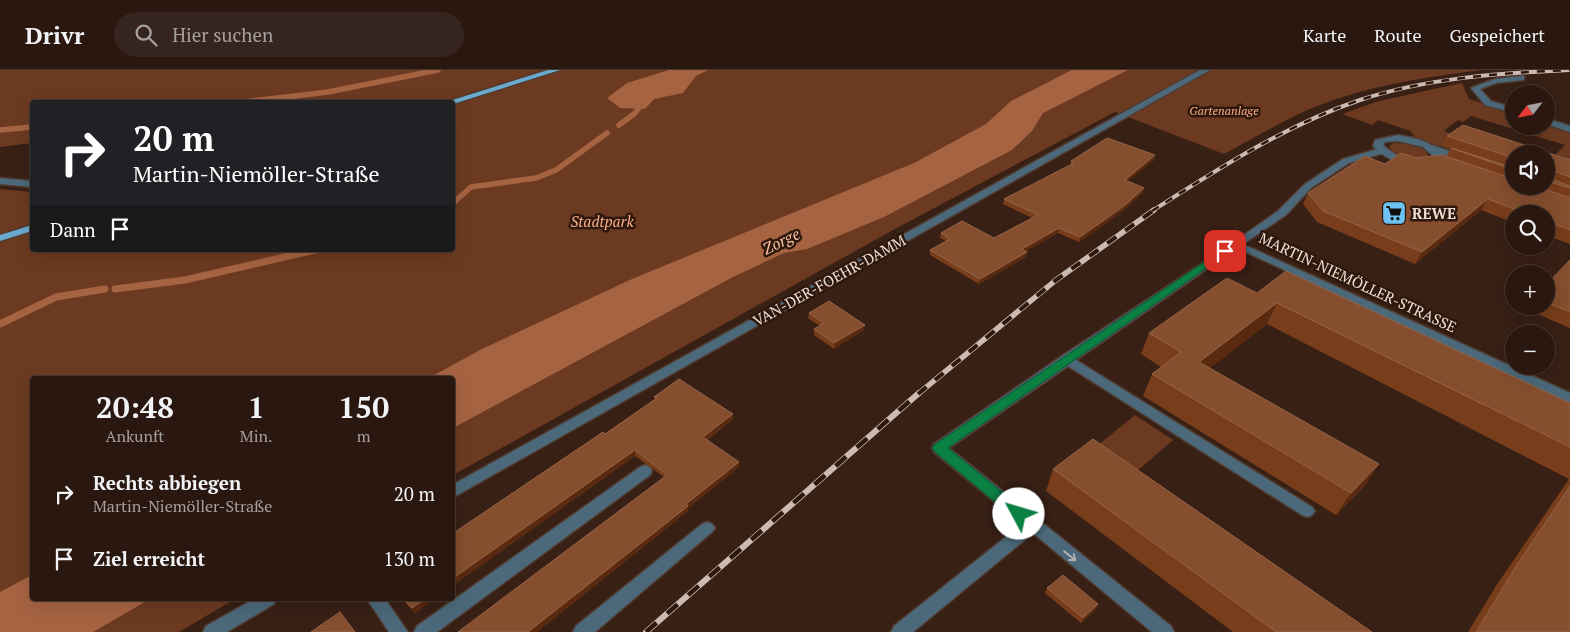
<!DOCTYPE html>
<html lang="de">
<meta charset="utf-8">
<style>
body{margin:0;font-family:"PT Serif",serif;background:#36251e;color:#f1f3f6;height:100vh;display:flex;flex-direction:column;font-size:19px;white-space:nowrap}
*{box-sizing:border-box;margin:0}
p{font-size:16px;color:#a5a09f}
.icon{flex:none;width:28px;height:28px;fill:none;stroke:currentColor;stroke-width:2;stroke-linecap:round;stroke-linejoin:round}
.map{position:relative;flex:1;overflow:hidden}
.sheet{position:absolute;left:30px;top:306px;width:425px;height:225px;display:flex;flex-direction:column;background:#2a1810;border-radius:5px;box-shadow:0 5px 20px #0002,0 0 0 1px #463730}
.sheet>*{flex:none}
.hud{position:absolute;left:30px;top:30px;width:425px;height:152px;border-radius:5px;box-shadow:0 5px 20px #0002,0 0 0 1px #463730;background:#202124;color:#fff;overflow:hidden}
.needle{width:32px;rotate:238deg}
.controls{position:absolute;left:1505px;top:15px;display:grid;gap:10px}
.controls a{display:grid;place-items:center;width:50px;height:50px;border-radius:50%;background:#2a1810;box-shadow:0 5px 20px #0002,0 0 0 1px #463730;font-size:25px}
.pin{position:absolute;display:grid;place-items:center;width:42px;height:42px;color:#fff;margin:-21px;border-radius:10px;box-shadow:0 2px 8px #0006}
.me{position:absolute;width:55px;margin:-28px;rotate:309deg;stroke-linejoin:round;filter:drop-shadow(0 0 4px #0008)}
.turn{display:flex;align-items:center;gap:18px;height:105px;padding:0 20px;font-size:22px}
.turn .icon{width:65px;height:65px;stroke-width:2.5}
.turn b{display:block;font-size:35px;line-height:42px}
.then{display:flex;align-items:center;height:48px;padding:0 20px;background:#0003;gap:10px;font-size:19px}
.eta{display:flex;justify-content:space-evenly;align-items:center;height:85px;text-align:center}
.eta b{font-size:30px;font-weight:700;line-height:35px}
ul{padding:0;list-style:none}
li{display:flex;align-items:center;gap:15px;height:65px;padding:0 20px}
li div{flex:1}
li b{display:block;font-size:19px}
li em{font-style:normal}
header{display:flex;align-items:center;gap:30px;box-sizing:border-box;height:70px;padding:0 25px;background:#2a1810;border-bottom:1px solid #463730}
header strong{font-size:24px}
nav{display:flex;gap:28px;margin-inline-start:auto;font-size:18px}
.search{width:350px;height:45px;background:#36251e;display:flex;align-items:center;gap:12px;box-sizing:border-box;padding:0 18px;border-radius:28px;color:#a5a09f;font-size:19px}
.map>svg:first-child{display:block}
.green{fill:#6c3a21}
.water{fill:#a66342}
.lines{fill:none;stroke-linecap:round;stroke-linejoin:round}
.stream-far1{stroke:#a66342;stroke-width:5.5}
.stream{stroke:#a66342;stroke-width:7}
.lane-casing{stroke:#513b30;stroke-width:3}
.street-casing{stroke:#513b30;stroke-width:3}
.primary-casing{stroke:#513b30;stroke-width:3}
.lane{fill:#4b697a;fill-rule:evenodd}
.street{fill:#4b697a;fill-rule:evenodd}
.primary{fill:#6baacf;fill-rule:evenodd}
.rail-far2-casing{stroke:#ccbbb2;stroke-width:4}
.rail-far1-casing{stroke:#ccbbb2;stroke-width:5.5}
.rail-casing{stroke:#ccbbb2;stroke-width:6}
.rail-far2{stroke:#2e170b;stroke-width:2.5;stroke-dasharray:8;stroke-linecap:butt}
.rail-far1{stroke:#2e170b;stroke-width:4;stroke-dasharray:11;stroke-linecap:butt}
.rail{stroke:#2e170b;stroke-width:4.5;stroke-dasharray:14;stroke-linecap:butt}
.wall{fill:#783d1b;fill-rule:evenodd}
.shaded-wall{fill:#592a10}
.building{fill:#854e2f;stroke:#956549}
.oneway{stroke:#adafb1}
.route{fill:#0b8043;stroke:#07532c}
.labels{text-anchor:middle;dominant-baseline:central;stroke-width:5;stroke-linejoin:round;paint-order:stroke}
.far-park-label{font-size:12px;font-style:italic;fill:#fbae89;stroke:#2e170b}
.poi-label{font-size:15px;font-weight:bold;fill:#eeded6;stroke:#2e170b;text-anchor:start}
.park-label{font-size:15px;font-style:italic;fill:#fbae89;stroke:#2e170b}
.street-label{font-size:15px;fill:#eeded6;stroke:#2e170b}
.water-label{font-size:16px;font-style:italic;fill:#fdc2a6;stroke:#2e170b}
</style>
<header>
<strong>Drivr</strong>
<div class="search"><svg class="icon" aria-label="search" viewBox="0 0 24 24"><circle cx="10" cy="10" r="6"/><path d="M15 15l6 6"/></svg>Hier suchen</div>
<nav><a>Karte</a><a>Route</a><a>Gespeichert</a></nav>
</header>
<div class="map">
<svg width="1570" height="562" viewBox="0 0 1570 562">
<rect width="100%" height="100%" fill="#382015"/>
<!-- green -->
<path class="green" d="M0 0H1483C1424 7 1360 17 1305 41 1277 54 1251 70 1224 84L1115 42 893 160 453 405 452 309H32V529H235L179 562H0V119L32 122V180H452V32H32V73L0 77Z
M1462 13 1469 29 1514 44V56H1546V54L1570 61V96L1550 90 1565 75 1532 65H1542L1535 58 1517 57 1520 61 1471 46 1463 52 1458 50 1444 61 1454 65 1439 77 1412 67 1414 65 1410 61 1378 50 1372 55 1342 44 1379 31Z
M1394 73 1412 74 1426 81 1428 86C1416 92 1395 88 1389 76Z
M1135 345 1173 370 1135 403 1097 376Z"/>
<!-- water -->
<path class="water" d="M669 0H708L696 6 683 23 654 29 645 39 620 38 607 28 627 13Z
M1072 0H1128L1043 43 1032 61 1012 80 884 147 807 179 784 183 733 207 453 358 452 309H427L482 279 632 209 914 93 986 54 1011 31Z
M32 505V529H150L93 562H0V522Z"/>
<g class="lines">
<!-- stream-far1 -->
<path class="stream-far1" d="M244 32 328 22 438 0
M619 55 634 44 644 32
M0 60 32 57
M452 134 471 117 536 108 556 100 607 63"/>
<!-- stream -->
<path class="stream" d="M115 219 185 210 315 180
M0 254 56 227 105 219"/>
<defs>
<path id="lane" d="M1521 6H1524V10L1496 13 1480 19 1491 31 1514 38V43L1485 35 1471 18 1495 9Z
M1546 48 1570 56V62L1546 54Z
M1432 75 1467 87 1469 89 1464 92 1429 80 1427 78Z
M1381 78 1384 79V83L1349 93 1311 118 1286 145 1240 176H1232L1231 174 1278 141 1305 114 1343 89Z
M645 395 650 397 652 401 650 405 437 562H414L417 556 640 397Z
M707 452 712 454 715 458 712 462 595 562H573L576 556 702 454Z
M367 529H385L408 562H389Z"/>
<path id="street" d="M1200 0H1210L452 428V415Z
M1398 65C1416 68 1433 71 1444 87 1427 107 1388 93 1373 76L1375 70ZM1398 71 1423 77 1434 87C1421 98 1394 86 1383 75L1385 72Z
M0 108 32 111V117L0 114Z
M1236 171 1570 323V333L1237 178 1076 290 1312 437 1315 441 1312 445 1307 447 1302 445 1068 296 949 378 1171 556 1174 562H1152L1033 463 913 562H891L894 556 1022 454 934 382 932 378 934 374 1062 286Z
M254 529H276L274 534 227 562H203L206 556Z"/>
<path id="primary" d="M548 0H560L453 34 446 32Z
M32 155V161L0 171V165Z"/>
</defs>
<!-- lane casing -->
<use href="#lane" class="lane-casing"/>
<!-- street casing -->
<use href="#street" class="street-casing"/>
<!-- primary casing -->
<use href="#primary" class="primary-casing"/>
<!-- lane -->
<use href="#lane" class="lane"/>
<!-- street -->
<use href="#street" class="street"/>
<!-- primary -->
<use href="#primary" class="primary"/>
<defs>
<path id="rail-far2" d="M1152 141C1218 99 1286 55 1360 30 1427 8 1499 3 1570 0"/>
<path id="rail-far1" d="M918 324 1056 210 1154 140"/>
<path id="rail" d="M646 562 919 323"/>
</defs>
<!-- rail-far2 casing -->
<use href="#rail-far2" class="rail-far2-casing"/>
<!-- rail-far1 casing -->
<use href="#rail-far1" class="rail-far1-casing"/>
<!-- rail casing -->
<use href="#rail" class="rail-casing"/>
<!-- rail-far2 -->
<use href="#rail-far2" class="rail-far2"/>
<!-- rail-far1 -->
<use href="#rail-far1" class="rail-far1"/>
<!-- rail -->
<use href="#rail" class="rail"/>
</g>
<!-- wall -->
<path class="wall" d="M1463 55 1570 90V174L1546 165V144H1514V153L1481 140 1415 194 1317 152 1303 134 1308 123 1365 86 1385 94 1401 83 1416 88 1442 85 1446 87 1450 79 1441 76 1447 66ZM1514 84H1546V116H1514Z
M1154 90 1127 111 1144 118 1143 122 1123 141 1079 172 1058 163 1026 181V187L979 214 930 185V180L946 171 940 168 941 163 994 168 1032 148 1003 134 1004 129 1070 95 1071 91Z
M1570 190V258L1526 239 1528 236H1546V215Z
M1257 223 1570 333V562H1468L1496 516 1569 409 1267 254 1210 298 1364 417 1336 445 1143 326 1152 304 1161 297 1141 284 1149 263Z
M809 243 864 260 834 279 814 265V259L820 256 808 248Z
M654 327 733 344V349L707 370 739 392V397L688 438V441L537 562H458L664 407 635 386 452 516V464L605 364 655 330Z
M1053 399 1372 562H1233L1046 421Z
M1047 518 1098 534 1096 539 1081 553 1045 523Z
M402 529H434L415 543Z"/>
<!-- shaded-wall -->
<path class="shaded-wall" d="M1155 85 1154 90 1123 115 1125 110Z
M1554 101 1547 111H1546V103Z
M1144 118 1143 122 1123 141 1079 172 1080 167Z
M1488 129 1481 140 1415 194 1422 182Z
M1059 158 1058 163 1021 184 1022 179Z
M1027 182 1026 187 979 214 980 209Z
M1277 233 1267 254 1190 314 1199 292Z
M865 255 864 260 834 279V273Z
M733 344V349L703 372V367Z
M635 380V386L452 516V509Z
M739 392V397L688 438V441L537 562H528Z
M1379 394 1364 417 1336 445 1351 423Z
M425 529H434L415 543 412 538Z
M1098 534 1096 539 1081 553 1083 548Z"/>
<!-- building -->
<path class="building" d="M1463 55 1570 90V107L1554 101 1546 103V84H1514V88L1447 66Z
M1107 68 1155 85 1125 110 1144 118 1124 136 1080 167 1059 158 1022 179 1027 182 980 209 930 180 950 169 941 163 962 151 994 168 1038 145 1004 129 1074 93 1071 91Z
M1451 78 1514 98V100Z
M1401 83 1416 88 1442 85 1514 109V116H1536L1570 128V160L1546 151V144H1527L1488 129 1422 182 1323 141 1308 123 1365 86 1385 94Z
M1546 107 1570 116V118L1546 111Z
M1570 190V242L1546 232V215Z
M1286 201 1570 333V377L1277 233 1199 292 1379 394 1351 423 1152 304 1181 282 1149 263 1227 208 1257 223Z
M829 231 865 255 834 273 814 259 824 253 809 243Z
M679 309 733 344 703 367 739 392 686 434 688 436 528 562H458L667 405 635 380 452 509V464L603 362 605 364 657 328 654 327Z
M1093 369 1372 562H1276L1053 399Z
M1570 416V562H1476L1517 495Z
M1063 505 1098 534 1083 548 1047 518Z
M404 529H425L412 538Z
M340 542 355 562H311Z"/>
<!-- one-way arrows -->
<defs><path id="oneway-shaft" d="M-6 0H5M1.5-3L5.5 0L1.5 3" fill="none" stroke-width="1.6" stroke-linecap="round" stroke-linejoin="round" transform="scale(1.25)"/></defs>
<use class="oneway" href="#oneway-shaft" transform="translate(1070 486) rotate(39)"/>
<!-- route -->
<path class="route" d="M1225 178 1230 181 1228 183 948 378 1024 440 1026 444 1024 448H1014L934 381 932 378 934 375Z"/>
<!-- icons -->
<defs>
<symbol id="supermarket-square" viewBox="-11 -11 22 22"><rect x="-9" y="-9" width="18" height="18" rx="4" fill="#6cc3f2" stroke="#2e170b"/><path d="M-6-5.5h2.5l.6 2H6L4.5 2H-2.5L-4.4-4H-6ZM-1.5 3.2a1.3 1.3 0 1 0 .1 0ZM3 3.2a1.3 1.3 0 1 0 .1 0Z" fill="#111"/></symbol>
</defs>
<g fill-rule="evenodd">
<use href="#supermarket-square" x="1380" y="129" width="28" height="28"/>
</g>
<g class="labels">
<!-- far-park labels -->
<g class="far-park-label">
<text x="1224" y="40">Gartenanlage</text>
</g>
<!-- poi labels -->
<g class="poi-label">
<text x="1412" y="143">REWE</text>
</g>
<!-- park labels -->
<g class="park-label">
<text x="602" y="151">Stadtpark</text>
</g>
<!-- street labels -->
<g class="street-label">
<text transform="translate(829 210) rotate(-29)">VAN-DER-FOEHR-DAMM</text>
<text transform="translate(1358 212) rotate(25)">MARTIN-NIEMÖLLER-STRASSE</text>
</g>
<!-- water labels -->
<g class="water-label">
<text transform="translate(781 171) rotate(-26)">Zorge</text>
</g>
</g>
</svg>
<div class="controls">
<a><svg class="needle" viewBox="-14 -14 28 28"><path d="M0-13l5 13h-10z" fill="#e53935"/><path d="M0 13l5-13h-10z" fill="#a5a09f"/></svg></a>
<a><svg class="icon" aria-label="sound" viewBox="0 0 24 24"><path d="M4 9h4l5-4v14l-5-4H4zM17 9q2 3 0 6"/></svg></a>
<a><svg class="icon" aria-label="search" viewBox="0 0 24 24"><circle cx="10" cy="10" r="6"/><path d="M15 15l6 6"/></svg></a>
<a>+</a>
<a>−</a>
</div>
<div class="pin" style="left:1225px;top:181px;background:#d93025"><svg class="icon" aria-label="arrive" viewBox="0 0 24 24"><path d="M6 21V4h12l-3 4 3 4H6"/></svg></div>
<svg class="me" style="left:1019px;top:444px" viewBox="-20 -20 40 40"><circle r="19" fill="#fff"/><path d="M0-13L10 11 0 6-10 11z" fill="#0b8043"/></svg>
<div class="hud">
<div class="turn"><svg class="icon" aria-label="right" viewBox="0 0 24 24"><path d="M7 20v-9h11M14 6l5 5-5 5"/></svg><div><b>20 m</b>Martin-Niemöller-Straße</div></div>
<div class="then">Dann<svg class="icon" aria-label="arrive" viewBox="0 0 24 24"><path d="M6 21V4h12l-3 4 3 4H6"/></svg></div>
</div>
<section class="sheet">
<div class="eta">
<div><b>20:48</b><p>Ankunft</p></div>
<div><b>1</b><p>Min.</p></div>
<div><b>150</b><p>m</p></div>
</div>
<ul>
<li><svg class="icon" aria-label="right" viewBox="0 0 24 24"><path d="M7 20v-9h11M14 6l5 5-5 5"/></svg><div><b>Rechts abbiegen</b><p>Martin-Niemöller-Straße</p></div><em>20 m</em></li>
<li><svg class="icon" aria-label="arrive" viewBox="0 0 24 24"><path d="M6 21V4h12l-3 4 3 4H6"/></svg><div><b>Ziel erreicht</b></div><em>130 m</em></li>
</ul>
</section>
</div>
